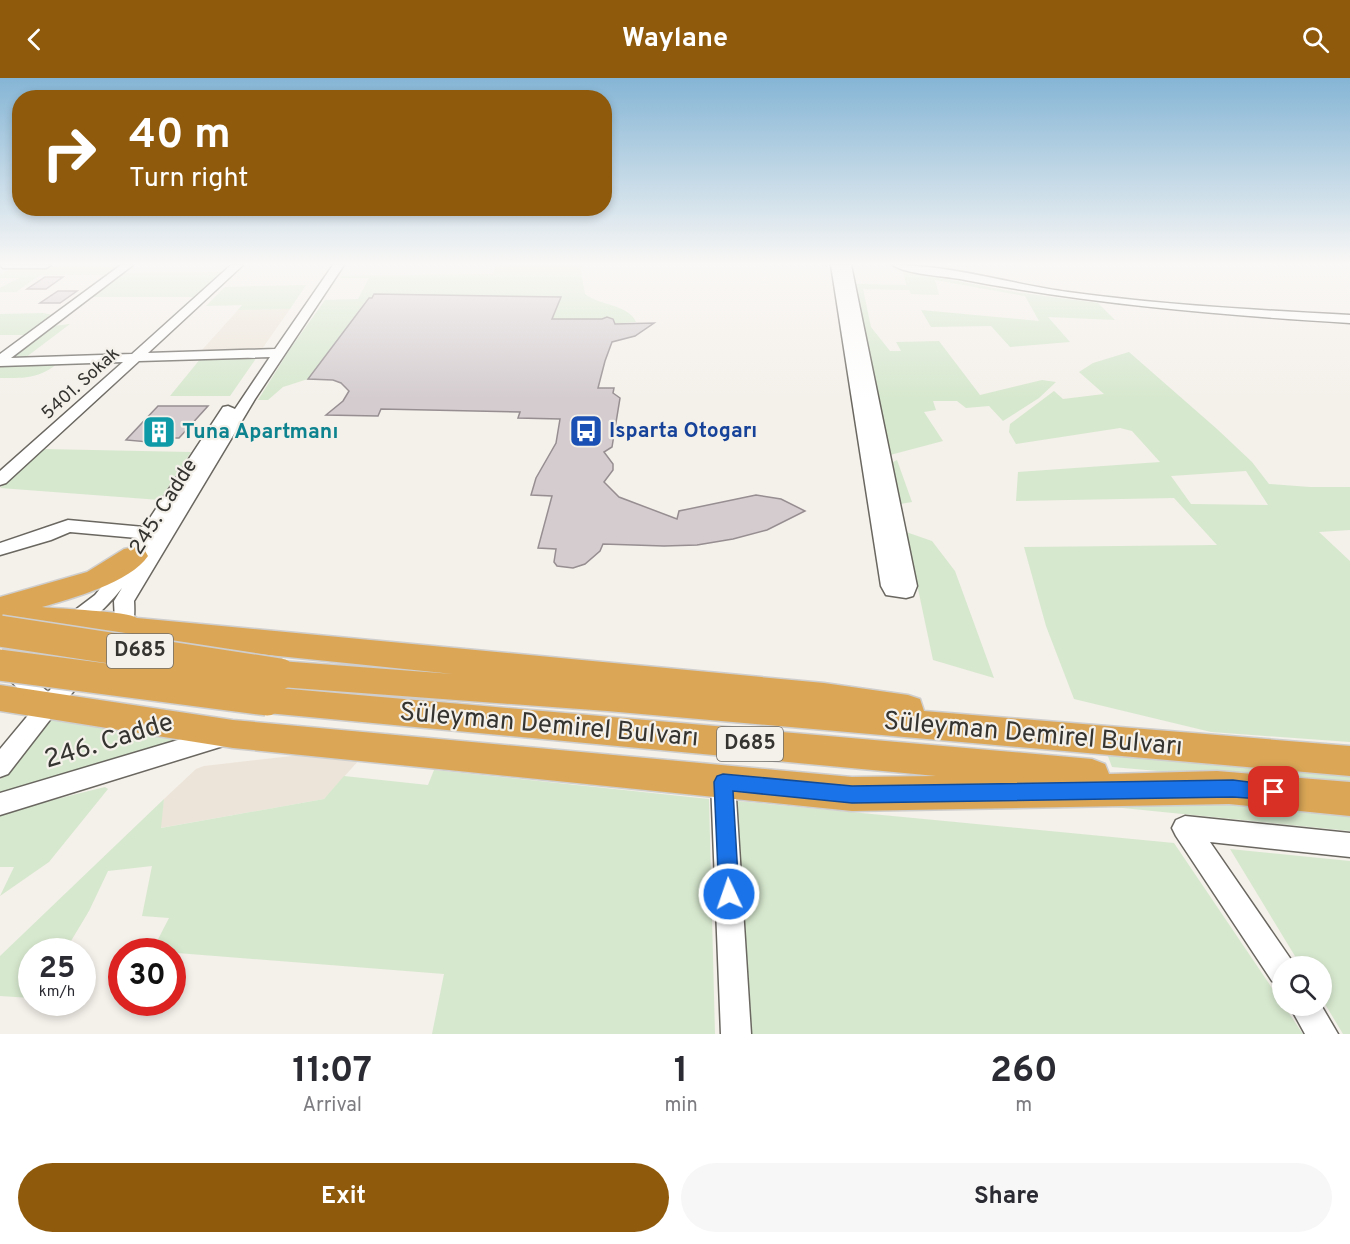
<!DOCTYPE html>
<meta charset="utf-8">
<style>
body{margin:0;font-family:Overpass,sans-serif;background:#f7f7f7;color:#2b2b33;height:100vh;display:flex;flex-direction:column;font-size:22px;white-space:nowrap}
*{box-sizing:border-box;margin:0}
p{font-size:20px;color:#7c7c81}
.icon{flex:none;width:33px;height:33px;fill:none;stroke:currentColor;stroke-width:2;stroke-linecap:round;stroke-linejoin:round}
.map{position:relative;height:956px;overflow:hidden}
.details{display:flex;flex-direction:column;background:#fff;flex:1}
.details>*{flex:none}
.guide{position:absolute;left:12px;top:12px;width:600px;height:126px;border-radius:24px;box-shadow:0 3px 9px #0003;background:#8f5a0b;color:#fff;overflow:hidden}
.controls{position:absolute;left:1272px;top:878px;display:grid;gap:12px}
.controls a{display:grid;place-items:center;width:60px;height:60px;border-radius:50%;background:#fff;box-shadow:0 3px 9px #0003;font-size:30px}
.speed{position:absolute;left:18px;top:860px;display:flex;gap:12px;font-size:30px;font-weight:700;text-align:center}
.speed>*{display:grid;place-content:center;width:78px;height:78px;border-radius:50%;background:#fff;box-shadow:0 3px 9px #0003;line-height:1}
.speed small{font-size:15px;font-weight:400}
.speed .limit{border:9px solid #d22;background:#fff;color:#111}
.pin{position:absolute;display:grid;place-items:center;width:51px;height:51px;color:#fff;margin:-26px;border-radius:12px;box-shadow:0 3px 9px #0006}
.me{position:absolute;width:66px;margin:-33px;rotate:357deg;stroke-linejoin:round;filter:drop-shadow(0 0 4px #0008)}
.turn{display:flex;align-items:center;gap:21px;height:126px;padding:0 18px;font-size:27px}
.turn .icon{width:78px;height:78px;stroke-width:2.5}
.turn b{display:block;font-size:42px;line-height:51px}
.eta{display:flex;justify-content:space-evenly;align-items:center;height:102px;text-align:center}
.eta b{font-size:36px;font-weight:700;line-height:42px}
.primary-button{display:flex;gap:12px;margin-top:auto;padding:12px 18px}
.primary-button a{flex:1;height:69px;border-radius:36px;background:#8f5a0b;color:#fff;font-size:24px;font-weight:700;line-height:69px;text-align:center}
.primary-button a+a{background:#f7f7f7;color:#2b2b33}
header{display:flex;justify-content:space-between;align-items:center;height:78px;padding:0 18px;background:#8f5a0b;color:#fff;font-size:27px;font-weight:700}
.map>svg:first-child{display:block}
.built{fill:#ece4d8}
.green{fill:#d6e8ce;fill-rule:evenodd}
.building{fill:#d4cccf;stroke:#968e91;stroke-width:1.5}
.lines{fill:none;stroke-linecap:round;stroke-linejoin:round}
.minor-casing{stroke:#6a6761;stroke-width:3}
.highway-casing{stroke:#cfcece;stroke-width:3}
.minor{fill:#fff;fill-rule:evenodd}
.highway{fill:#dba757;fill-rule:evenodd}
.highway-bridge-casing{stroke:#cfcece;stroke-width:34;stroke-linecap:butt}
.highway-bridge{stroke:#dba757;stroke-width:31}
.route{fill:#1a73e8;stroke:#114b97;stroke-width:1.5}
.labels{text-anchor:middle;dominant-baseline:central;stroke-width:4.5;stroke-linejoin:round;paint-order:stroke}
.far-street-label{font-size:18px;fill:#353431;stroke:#f4f0ea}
.shield{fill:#f4f0ea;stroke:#6e6c68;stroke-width:1.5}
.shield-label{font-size:20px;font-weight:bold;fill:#353431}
.transit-label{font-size:21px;font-weight:bold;fill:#164399;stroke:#f4f0ea;text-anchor:start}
.culture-label{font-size:21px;font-weight:bold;fill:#0d838f;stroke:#f4f0ea;text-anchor:start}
.street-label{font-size:21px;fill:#353431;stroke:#f4f0ea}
.near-street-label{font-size:26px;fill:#353431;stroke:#f4f0ea}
</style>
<header><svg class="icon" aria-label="back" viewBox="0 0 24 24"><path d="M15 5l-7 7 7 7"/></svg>Waylane<svg class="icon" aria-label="search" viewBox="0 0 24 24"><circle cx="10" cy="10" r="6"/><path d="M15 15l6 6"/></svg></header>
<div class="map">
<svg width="1350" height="956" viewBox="0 0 1350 956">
<rect width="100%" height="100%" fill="#f4f0ea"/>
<!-- built -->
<path class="built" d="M290 231 262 271 201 273 238 232Z
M310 676 360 681 324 721 160 750 164 721 196 691 204 688Z"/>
<!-- green -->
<path class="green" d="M496 187H580L585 216C600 228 628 226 636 244L610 246 612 241 607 239 602 241H552L368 220 308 301 283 309 268 322H258L290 271 325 222 358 221 369 200H340L342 198 493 196Z
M12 189H120L110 197H40L16 214H0V210L19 200H0V197Z
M903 193 1015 214 1098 225 1115 242 1048 239 1070 264 1010 269 991 248 931 249 921 232 1039 243 1025 218 935 202 939 217 911 216 909 212 863 211 871 249 890 273H901L896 264 939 263 980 317 1042 302 1056 304 1039 320 1003 343 989 328 966 330 957 323H933L936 332 924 334 943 363 890 377 854 206 906 207Z
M225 194 198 219H92L124 195Z
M306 207 290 231 238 232 242 227 206 228 225 209Z
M43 235 53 237 27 257H0V236Z
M70 246 25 280 12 278 53 248Z
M1129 274 1217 351 1252 384 1269 406 1310 409H1350V452L1319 454 1350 483V664L1211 654 1074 621 1046 548 1024 469 1217 467 1174 420 1016 423 1018 394 1160 384 1132 353 1120 350 1016 366 1009 354 1010 346 1054 313 1063 321 1104 316 1079 294 1093 285ZM1246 393 1268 427 1191 426 1171 398Z
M257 279 230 318H170L201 280Z
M58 285C39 301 24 300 0 300V289L5 287Z
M43 371 191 374 160 422 0 410Z
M897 382 912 424 900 426 891 385Z
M906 454 932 463 955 493 994 600 933 582Z
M50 639 173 661 175 662 170 667 0 715V702Z
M1106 673 1350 692V710L1112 689Z
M434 692 709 721 715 956H432L444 896 152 873 169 840 142 838 152 788 108 793 89 833 65 873H32L31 920 0 918V878L164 721 161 750 324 721 344 698 428 707Z
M105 709 108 711 49 784 0 818 14 789H0V735Z
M1103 712 1350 735V753L965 714Z
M737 723 1174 765 1303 956H752Z
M1230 771 1350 783V956H1343L1322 921V888H1301Z"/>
<!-- building -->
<path class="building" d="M45 199H63L46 211H27Z
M58 213H77L60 225H40Z
M374 216 561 219 552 241H602L607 239 613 241 615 246 654 245 635 258 612 264 605 283 598 310H614L613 315 620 320 612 369 604 374 613 386V392L604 404 619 419 677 441 679 433 756 417 781 421 805 433 767 452 733 461 697 467 664 468 603 466 600 473 585 486 573 490 557 488 554 484 556 471 538 470 552 418 531 417 536 400 556 365 560 341 518 340 520 334 381 331 378 338 326 337 343 323 349 313 341 305 333 302 308 301 369 220H372Z
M158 328H208L179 360H164L160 365 126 362Z"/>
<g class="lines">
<defs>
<path id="minor" d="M0 187H51L46 190H3Z
M121 187H133L11 280 132 276 231 187H243L148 275 275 271 333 187H344L255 321 134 523C135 540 135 569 109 561L106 556 115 544 114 523 122 510C111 524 81 558 62 552L59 547 62 542 95 517 113 495 137 460 70 454 51 462 0 477V465L68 442 144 449 223 329 228 328 235 331 270 279 139 283 6 405 0 407V393L123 284 0 288V276Z
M831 187H851L917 508 913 518 906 520 886 517 881 508Z
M893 187C952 187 1010 206 1068 214 1162 227 1256 232 1350 237V245C1219 237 1089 226 960 201 943 198 905 196 893 187Z
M29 580 36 582 39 588 32 600 48 614C59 603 70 582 87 588L90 594 56 634 8 696 0 699V671L35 629 9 601 22 582Z
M225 648 233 651 236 658 233 665 0 737V715Z
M723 693 731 696 735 704 751 956H721L711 704 715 696Z
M1185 738 1350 755V779L1210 764 1292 883 1294 888H1282V907L1272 903 1176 758 1172 750 1176 742Z
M1289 927H1321L1338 956H1305Z"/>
<path id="highway" d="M134 469 144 471 148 478C131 504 71 521 42 529 60 531 127 533 137 540L824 605 908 617 920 621 924 633 1350 668V698L607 633 280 609 269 605 264 596 269 587 280 583 453 596 180 568 124 561 113 557 72 555 0 545V519L87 494 124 471Z
M0 607 233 642 852 699 936 698 267 635 255 631 251 622 255 613 267 609 1092 681 1105 686 1109 696 1217 693 1350 704V738L1229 726 852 733 233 670 0 633Z"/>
</defs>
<!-- minor casing -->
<use href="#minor" class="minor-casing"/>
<!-- highway casing -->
<use href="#highway" class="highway-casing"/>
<!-- minor -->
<use href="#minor" class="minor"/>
<!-- highway -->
<use href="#highway" class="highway"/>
<defs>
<path id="highway-bridge" d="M0 553 280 596
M0 587 267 622"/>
</defs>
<!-- highway-bridge casing -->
<use href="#highway-bridge" class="highway-bridge-casing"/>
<!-- highway-bridge -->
<use href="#highway-bridge" class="highway-bridge"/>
</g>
<!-- sky -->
<linearGradient id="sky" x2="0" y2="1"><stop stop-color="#85b5d5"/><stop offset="0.58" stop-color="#faf8f6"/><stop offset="1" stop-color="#faf8f6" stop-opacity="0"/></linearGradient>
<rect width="1350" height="321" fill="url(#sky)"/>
<!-- route -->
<path class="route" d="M723 696 852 708 1233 702 1280 708 1283 714 1280 720 1274 722 1233 719 852 725 733 713 739 816 736 823 729 826 722 823 719 816 714 704 717 698Z"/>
<!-- icons -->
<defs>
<symbol id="bus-square" viewBox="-11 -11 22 22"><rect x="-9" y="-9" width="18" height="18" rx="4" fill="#1a4fb4" stroke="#f4f0ea"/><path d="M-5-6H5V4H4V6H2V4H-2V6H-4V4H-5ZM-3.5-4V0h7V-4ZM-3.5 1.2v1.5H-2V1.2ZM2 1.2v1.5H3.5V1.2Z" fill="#fff"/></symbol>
<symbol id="building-square" viewBox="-11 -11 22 22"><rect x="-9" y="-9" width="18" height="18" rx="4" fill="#0f9aa8" stroke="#f4f0ea"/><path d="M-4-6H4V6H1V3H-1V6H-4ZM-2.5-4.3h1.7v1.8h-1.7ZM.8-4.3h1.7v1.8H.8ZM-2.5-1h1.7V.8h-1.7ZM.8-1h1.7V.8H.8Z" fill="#fff"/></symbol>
</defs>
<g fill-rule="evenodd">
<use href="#bus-square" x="567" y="334" width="38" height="38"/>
<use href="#building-square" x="140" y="335" width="38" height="38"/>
</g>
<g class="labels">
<!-- far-street labels -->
<g class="far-street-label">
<text transform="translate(81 306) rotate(-42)">5401. Sokak</text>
</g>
<!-- shield labels -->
<g class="shield">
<rect x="107" y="556" width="66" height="34" rx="4.5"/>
<rect x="717" y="649" width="66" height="34" rx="4.5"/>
</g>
<g class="shield-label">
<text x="140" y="573">D685</text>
<text x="750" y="666">D685</text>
</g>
<!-- transit labels -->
<g class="transit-label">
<text x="609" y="353">Isparta Otogarı</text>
</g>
<!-- culture labels -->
<g class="culture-label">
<text x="182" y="354">Tuna Apartmanı</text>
</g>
<!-- street labels -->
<g class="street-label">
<text transform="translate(164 429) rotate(-58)">245. Cadde</text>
</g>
<!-- near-street labels -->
<g class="near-street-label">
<text transform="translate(549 648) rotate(5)">Süleyman Demirel Bulvarı</text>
<text transform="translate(1033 657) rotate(5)">Süleyman Demirel Bulvarı</text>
<text transform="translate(109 664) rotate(-17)">246. Cadde</text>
</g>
</g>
</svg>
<div class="controls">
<a><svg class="icon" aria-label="search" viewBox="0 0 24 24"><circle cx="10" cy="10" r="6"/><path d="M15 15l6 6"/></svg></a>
</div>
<div class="speed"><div>25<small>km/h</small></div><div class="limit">30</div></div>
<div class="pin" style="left:1274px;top:714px;background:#d93025"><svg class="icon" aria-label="arrive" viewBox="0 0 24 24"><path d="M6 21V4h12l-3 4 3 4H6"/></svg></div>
<svg class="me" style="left:729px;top:816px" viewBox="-20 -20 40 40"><circle r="17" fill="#1a73e8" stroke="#fff" stroke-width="3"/><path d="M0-11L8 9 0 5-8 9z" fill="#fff"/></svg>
<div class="guide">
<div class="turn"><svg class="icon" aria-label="right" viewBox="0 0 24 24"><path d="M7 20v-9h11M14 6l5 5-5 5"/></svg><div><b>40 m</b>Turn right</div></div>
</div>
</div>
<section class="details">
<div class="eta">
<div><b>11:07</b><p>Arrival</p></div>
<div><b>1</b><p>min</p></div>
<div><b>260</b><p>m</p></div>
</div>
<div class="primary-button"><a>Exit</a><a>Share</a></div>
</section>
